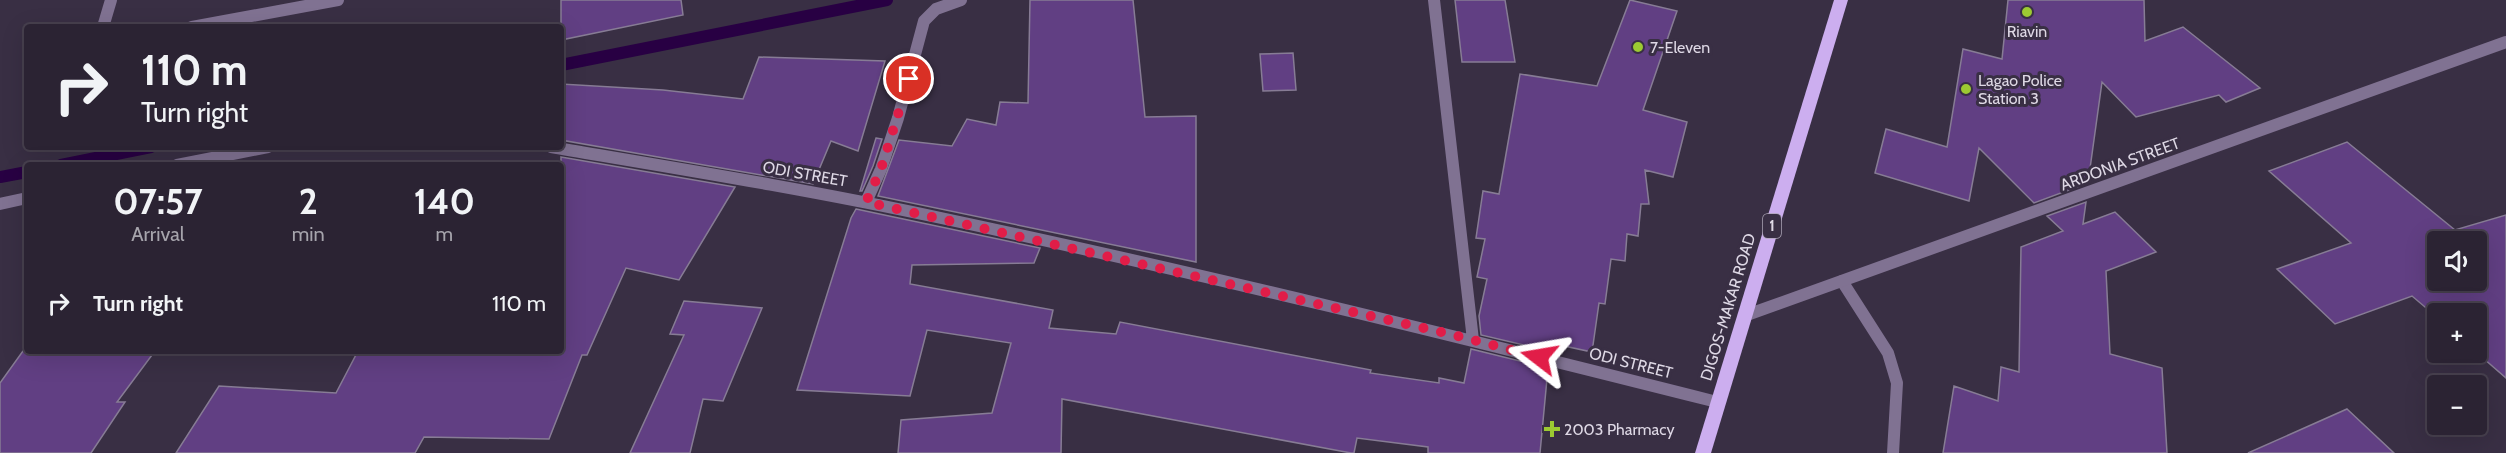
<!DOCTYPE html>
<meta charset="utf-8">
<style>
body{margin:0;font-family:Cabin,sans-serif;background:#372f3f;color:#f1f3f6;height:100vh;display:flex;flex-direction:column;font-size:22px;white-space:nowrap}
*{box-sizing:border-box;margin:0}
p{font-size:20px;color:#a6a4ac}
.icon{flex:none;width:33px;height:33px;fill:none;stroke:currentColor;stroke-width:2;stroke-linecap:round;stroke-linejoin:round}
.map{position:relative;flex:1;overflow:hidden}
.side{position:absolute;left:24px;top:162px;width:540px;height:192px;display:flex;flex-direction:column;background:#2b2333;border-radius:6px;box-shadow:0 6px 24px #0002,0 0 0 2px #47404e}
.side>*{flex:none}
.top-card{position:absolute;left:24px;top:24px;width:540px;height:126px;border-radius:6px;box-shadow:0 6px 24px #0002,0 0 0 2px #47404e;background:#2b2333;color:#f1f3f6;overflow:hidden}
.tools{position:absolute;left:2427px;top:231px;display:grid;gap:12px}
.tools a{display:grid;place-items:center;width:60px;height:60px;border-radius:6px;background:#2b2333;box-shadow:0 6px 24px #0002,0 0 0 2px #47404e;font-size:30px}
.pin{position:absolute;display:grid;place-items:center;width:51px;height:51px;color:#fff;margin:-26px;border:3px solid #fff;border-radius:50%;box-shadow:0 2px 6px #0007}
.me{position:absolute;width:66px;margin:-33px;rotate:284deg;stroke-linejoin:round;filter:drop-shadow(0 0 4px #0008)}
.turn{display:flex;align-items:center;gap:21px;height:126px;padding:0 18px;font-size:27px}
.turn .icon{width:78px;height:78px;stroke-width:2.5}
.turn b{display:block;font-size:42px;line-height:51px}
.eta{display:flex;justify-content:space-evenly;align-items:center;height:102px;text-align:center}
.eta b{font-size:36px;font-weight:800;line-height:42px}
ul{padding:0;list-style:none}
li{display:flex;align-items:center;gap:18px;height:78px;padding:0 18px}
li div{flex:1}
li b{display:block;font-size:22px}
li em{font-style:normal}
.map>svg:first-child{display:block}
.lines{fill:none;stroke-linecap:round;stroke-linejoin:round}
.stream{stroke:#280043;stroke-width:12}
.building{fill:#613f83;stroke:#877c95;stroke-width:1.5;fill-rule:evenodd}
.service{stroke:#807292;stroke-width:12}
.minor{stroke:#807292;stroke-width:12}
.primary{fill:#ccaeef;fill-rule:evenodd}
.route{stroke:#e11d48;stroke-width:10;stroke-dasharray:0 18}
.poi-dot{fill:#9cca32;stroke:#392f44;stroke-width:2}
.labels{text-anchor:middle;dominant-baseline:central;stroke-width:6;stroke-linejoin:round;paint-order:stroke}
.shield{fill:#392f44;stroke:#aca5b5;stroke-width:1.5}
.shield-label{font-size:15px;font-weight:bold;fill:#ded8e5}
.poi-label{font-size:16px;fill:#ded8e5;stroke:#392f44;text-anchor:start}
.street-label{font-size:16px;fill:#ded8e5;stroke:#392f44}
</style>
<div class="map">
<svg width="2506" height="453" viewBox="0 0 2506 453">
<rect width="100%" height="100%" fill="#392f44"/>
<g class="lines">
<!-- stream -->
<path class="stream" d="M561 65 887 0
M61 165 151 147
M0 177 27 172"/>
</g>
<!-- building -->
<path class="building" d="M561 0H681L683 15 561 40Z
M1030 0H1133L1145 117 1196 116V262L878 196 899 140 952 146 967 119 996 125 1000 102 1028 103Z
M1455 0H1505L1515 62H1462Z
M1630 0 1677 11 1643 110 1687 122 1673 177 1645 170 1649 204H1641L1638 236 1627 234 1625 261 1611 259 1605 304 1599 303 1592 352 1550 343 1549 351 1481 335 1479 316 1487 279 1477 277 1485 239 1476 238 1483 191 1499 194 1520 74 1597 86Z
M2008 0H2144L2145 41 2183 27 2260 88 2226 102 2219 95 2136 117 2102 82 2088 183 2034 203 1979 148 1969 201 1875 173 1886 129 1947 147 1963 49 2002 59Z
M1293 53 1296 90 1263 91 1260 54Z
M759 57 885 61 858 151 831 141 813 184 561 140V84L663 90 743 99Z
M876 138 882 139 873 166 862 191H860Z
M2347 142 2455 230 2506 215V378L2476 352V314H2438V318L2412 296 2335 324 2277 269 2351 243 2269 171ZM2438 242H2476V280H2438Z
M561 157 735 187 679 280 626 268 587 355H582L549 439 424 437 415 453H176L219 386 336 393 358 351H561Z
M2086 202 2083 224 2115 212 2156 252 2106 271 2110 354 2162 368 2167 453H1943L1954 386 1998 401 2001 367 2019 372 2021 247 2063 231 2047 216Z
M856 209 1040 248 1034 263 912 265 910 284 1053 310 1049 328 1116 334 1120 322 1371 370 1370 373 1439 383V378L1464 383 1471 349 1548 368 1540 453H1428V447L1357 438 1354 453H1351L1062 399 1061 453H898L901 420 992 413 1011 343 927 330 910 396 797 390 851 218Z
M684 301 762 308 723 401 703 399 690 453H630L684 335 670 334Z
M23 351H155L117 402H125L91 453H0V383Z
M2347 409 2394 453H2248Z"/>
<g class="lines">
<!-- service -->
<path class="service" d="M1842 281 1888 353 1897 383 1893 453"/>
<!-- minor -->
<path class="minor" d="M1434 0 1473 340
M103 27 111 0
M192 27 338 0
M551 147C681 169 811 190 941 218 1201 273 1459 337 1717 402
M177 165 268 147
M866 202 881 169 898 118 924 21 936 9 961 0
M0 204 27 198
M1744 316 2506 42"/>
<!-- primary -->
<path class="primary" d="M1834 0H1848L1711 453H1695Z"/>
</g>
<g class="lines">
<!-- route -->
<path class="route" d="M909 79 881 169 866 202 1450 334 1539 357"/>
</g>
<!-- markers -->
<g class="poi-dot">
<circle cx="2027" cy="12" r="6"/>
<circle cx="1638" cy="47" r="6"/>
<circle cx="1966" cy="89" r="6"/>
<path d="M1549 420h6v6h6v6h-6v6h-6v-6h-6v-6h6z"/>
</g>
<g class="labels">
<!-- shield labels -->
<rect class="shield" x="1763" y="214" width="18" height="24" rx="4.5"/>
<g class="shield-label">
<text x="1772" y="226">1</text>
</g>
<!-- poi labels -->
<g class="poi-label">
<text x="2027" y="31" text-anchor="middle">Riavin</text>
<text x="1650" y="47">7-Eleven</text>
<text x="1978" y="80">Lagao Police<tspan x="1978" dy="18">Station 3</tspan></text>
<text x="1564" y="429">2003 Pharmacy</text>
</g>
<!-- street labels -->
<g class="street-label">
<text transform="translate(2120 164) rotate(-20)">ARDONIA STREET</text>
<text transform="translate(805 174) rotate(10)">ODI STREET</text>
<text transform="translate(1728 307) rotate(-73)">DIGOS-MAKAR ROAD</text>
<text transform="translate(1631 363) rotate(14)">ODI STREET</text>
</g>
</g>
</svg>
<div class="tools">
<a><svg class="icon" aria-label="sound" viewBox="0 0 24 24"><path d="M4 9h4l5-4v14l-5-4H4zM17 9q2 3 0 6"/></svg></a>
<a>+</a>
<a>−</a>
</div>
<div class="pin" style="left:909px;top:79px;background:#d93025"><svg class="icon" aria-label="arrive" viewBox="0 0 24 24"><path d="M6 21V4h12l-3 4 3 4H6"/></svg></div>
<svg class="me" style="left:1539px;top:357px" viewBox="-20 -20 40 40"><path d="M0-17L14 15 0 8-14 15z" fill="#e11d48" stroke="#fff" stroke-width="4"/></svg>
<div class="top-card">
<div class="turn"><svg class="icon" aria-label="right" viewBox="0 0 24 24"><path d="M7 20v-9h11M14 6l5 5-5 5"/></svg><div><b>110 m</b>Turn right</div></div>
</div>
<section class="side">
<div class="eta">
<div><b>07:57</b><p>Arrival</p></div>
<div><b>2</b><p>min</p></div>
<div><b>140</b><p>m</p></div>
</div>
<ul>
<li><svg class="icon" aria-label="right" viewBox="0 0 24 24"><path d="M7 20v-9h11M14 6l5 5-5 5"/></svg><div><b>Turn right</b></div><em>110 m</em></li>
</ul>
</section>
</div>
